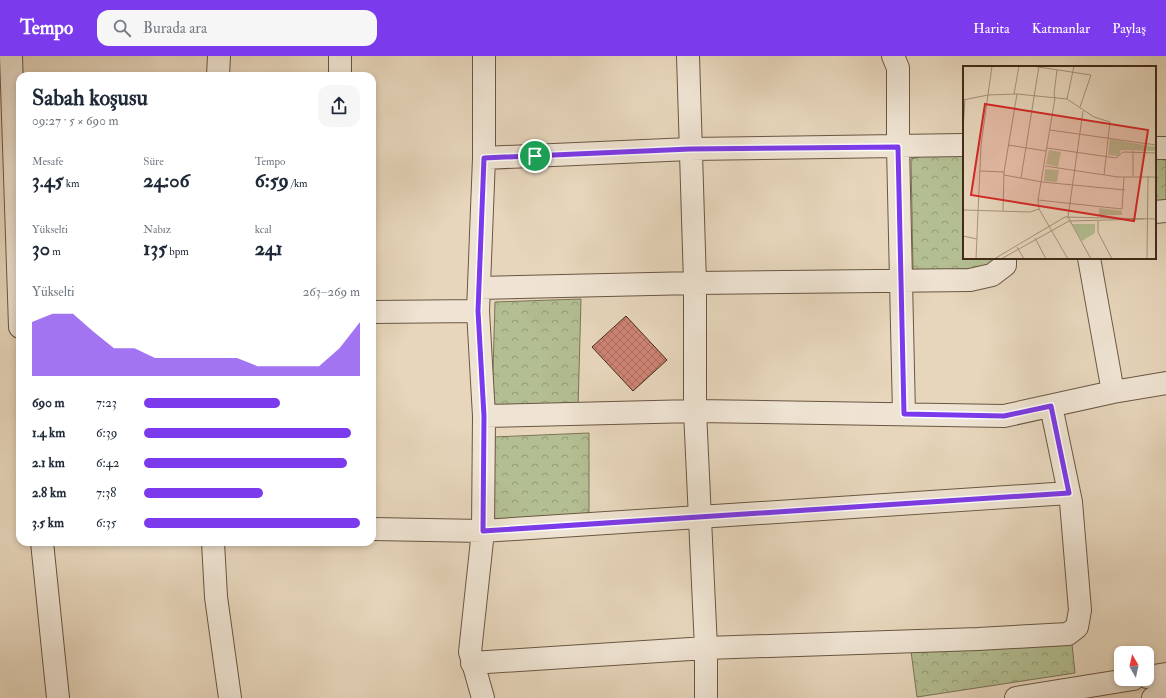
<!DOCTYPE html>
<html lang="tr">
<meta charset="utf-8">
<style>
body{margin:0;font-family:"IM FELL Double Pica",serif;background:#f6f6f7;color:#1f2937;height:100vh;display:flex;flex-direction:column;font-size:15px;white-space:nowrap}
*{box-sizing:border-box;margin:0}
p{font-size:13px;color:#747a83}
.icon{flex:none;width:22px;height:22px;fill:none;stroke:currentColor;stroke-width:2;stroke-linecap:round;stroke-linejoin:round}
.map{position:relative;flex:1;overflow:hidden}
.sheet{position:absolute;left:16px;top:16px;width:360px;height:474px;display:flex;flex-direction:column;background:#fff;border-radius:12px;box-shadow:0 2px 6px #0003}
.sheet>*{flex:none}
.needle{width:26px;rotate:351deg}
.tools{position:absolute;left:1114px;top:590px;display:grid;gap:8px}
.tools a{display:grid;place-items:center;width:40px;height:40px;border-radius:8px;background:#fff;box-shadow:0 2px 6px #0003;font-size:20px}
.pin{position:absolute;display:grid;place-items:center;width:34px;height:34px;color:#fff;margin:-17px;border:2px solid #fff;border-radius:50%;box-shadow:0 1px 4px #0007}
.round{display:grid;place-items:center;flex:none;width:42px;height:42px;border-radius:12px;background:#f6f6f7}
.overview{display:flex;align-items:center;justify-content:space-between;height:68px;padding:0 16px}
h1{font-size:22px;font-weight:700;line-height:30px}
.figures{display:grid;grid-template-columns:repeat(3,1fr);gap:6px;height:68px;padding:4px 16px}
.figures div{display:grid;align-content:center}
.figures b{font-size:20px;font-weight:700}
.figures small{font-size:11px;font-weight:400}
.figures p{font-size:11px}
.chart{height:112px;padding:8px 16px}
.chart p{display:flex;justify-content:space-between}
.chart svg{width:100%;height:72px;margin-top:4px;fill:#7c3aed;opacity:.7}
ul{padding:0 16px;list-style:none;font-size:13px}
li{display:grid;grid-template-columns:64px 48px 1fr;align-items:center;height:30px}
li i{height:10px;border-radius:5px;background:#7c3aed}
header{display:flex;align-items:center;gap:24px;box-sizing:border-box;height:56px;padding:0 20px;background:#7c3aed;color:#fff}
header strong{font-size:19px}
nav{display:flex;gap:22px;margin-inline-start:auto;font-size:14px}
.search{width:280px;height:36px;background:#f6f6f7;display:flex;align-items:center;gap:10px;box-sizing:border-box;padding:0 14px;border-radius:12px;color:#747a83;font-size:15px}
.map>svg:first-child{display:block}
.park{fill:url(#park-crowns);stroke:#7a7456}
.building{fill:url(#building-cross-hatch);stroke:#402b19}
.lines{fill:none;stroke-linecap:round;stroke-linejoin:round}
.minor-casing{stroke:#6a5642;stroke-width:24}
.minor{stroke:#efe4d3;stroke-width:22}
.route-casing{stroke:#fff;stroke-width:8}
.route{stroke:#7c3aed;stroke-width:5}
.inset-road{fill:none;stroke:#a4927b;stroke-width:1}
.view{fill:#d62828;fill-opacity:0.15;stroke:#d62828;stroke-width:2}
.inset-edge{fill:none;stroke:#402b19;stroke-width:2}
</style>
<header>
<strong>Tempo</strong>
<div class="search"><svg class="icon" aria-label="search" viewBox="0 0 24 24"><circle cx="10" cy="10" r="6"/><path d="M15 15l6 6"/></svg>Burada ara</div>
<nav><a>Harita</a><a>Katmanlar</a><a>Paylaş</a></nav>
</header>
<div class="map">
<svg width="1166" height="642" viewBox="0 0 1166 642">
<defs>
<pattern id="park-crowns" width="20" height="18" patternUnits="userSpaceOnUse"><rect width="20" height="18" fill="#b3be92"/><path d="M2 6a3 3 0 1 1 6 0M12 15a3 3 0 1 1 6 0" fill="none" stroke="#939b76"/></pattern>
<pattern id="building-cross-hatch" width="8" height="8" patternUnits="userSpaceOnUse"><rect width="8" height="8" fill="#cf8475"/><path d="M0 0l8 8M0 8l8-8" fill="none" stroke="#a96c5f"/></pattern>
</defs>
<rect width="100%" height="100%" fill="#e7d6bc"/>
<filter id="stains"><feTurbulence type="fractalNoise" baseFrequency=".005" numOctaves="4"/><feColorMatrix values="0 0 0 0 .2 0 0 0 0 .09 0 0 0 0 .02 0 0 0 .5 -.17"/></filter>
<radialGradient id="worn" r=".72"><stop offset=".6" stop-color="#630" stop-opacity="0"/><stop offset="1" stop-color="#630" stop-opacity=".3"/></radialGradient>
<!-- park -->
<path class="park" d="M924,99H964V202H995L989,212L913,215L911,103Z
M1155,103L1166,104V145L1155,146Z
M581,243L578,353L492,350L495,246Z
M589,377V462L494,464L493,381Z
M1072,588L1075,617L917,641L911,595Z"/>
<!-- building -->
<path class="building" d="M626,260L667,304L633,335L592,291Z"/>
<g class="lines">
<defs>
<path id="minor" d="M11,0L20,271
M688,0L695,227V355L706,592V642
M893,0L898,12V91L904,358
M218,20L219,0
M340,20V0
M1155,92H1166
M484,102L690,93L964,89
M1155,156L1166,155
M1089,202L1113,336
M479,232L695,227L970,224L992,219L1005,209V202
M372,256L478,255
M484,360L695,355L1004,360L1113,336L1166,327
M372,473L483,475L1069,437
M42,486L58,642
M213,486L216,541L230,642
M472,607L706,592L978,583L1068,578L1077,571L1080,554L1071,446L1051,350
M1147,621L1166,618
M483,642L470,596L483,475L484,360L478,255L484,102V0
M1016,642L1133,623
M1153,642L1166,640"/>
</defs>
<!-- minor casing -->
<use href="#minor" class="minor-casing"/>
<!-- minor -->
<use href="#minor" class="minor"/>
</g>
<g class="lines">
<defs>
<path id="route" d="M898,91L904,358L1004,360L1051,350L1069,437L483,475L484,360L478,255L484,102L690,93Z"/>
</defs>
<!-- route casing -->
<use href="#route" class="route-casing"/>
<!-- route -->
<use href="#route" class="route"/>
</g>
<!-- overview -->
<g transform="translate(963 10)">
<rect width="193" height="193" fill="#e7d6bc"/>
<path d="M147,73L193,81V85L158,84L156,90L145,89ZM86,84L98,86L95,101L83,98ZM82,103L96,104L94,116L81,115ZM136,142L159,145V149H136ZM109,158H132V167L119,175Z" fill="#b3be92"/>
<path class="inset-road" d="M69,0L128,9L117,41M94,4L91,28L92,32L75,134L76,143L105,193M51,28L56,0M104,33L111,0M0,34L25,29L54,28L104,33L131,51L147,56L141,109M120,45L105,151L128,193M0,64L2,33M87,64L193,79M45,79L83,85M84,82L153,92L160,86L193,87M170,85V110M82,100L155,111H193M17,105L41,106M41,109L79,116L162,124M58,112L76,0M75,134L159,143L161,111M0,144L67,146L76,143M40,145L41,106L54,28M135,155V166L149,193M0,170L14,173M72,172L83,193M54,181L61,193M13,193L18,79L29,0M31,193L102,151L193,153M38,193L106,155L181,153M184,193L185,110"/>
<path class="view" d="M22,38L185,64L171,155L8,129Z"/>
<rect width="193" height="193" class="inset-edge"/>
</g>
<rect width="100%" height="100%" filter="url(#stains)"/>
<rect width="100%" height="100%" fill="url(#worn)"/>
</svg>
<div class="tools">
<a><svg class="needle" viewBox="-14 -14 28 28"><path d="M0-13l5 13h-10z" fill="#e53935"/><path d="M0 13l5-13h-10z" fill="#747a83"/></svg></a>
</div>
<div class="pin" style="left:535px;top:100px;background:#1e9e55"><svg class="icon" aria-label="arrive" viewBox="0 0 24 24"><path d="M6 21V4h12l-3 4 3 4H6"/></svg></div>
<section class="sheet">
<div class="overview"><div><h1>Sabah koşusu</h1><p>09:27 · 5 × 690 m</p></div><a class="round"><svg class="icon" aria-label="share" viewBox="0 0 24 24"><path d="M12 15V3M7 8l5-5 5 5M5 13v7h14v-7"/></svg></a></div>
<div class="figures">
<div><p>Mesafe</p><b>3.45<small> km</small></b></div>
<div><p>Süre</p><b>24:06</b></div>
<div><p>Tempo</p><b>6:59<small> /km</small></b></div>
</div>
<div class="figures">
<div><p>Yükselti</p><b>30<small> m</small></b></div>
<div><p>Nabız</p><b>135<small> bpm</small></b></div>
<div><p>kcal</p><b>241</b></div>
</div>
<div class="chart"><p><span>Yükselti</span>263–269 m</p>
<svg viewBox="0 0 160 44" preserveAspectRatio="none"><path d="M0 44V11L10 6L20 6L30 17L40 27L50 27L60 33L70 33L80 33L90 33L100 33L110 38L120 38L130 38L140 38L150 27L160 11V44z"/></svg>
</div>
<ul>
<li><b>690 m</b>7:23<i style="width:63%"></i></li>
<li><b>1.4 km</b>6:39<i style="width:96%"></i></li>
<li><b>2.1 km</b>6:42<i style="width:94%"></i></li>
<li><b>2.8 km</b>7:38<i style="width:55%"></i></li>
<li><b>3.5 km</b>6:35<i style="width:100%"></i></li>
</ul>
</section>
</div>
